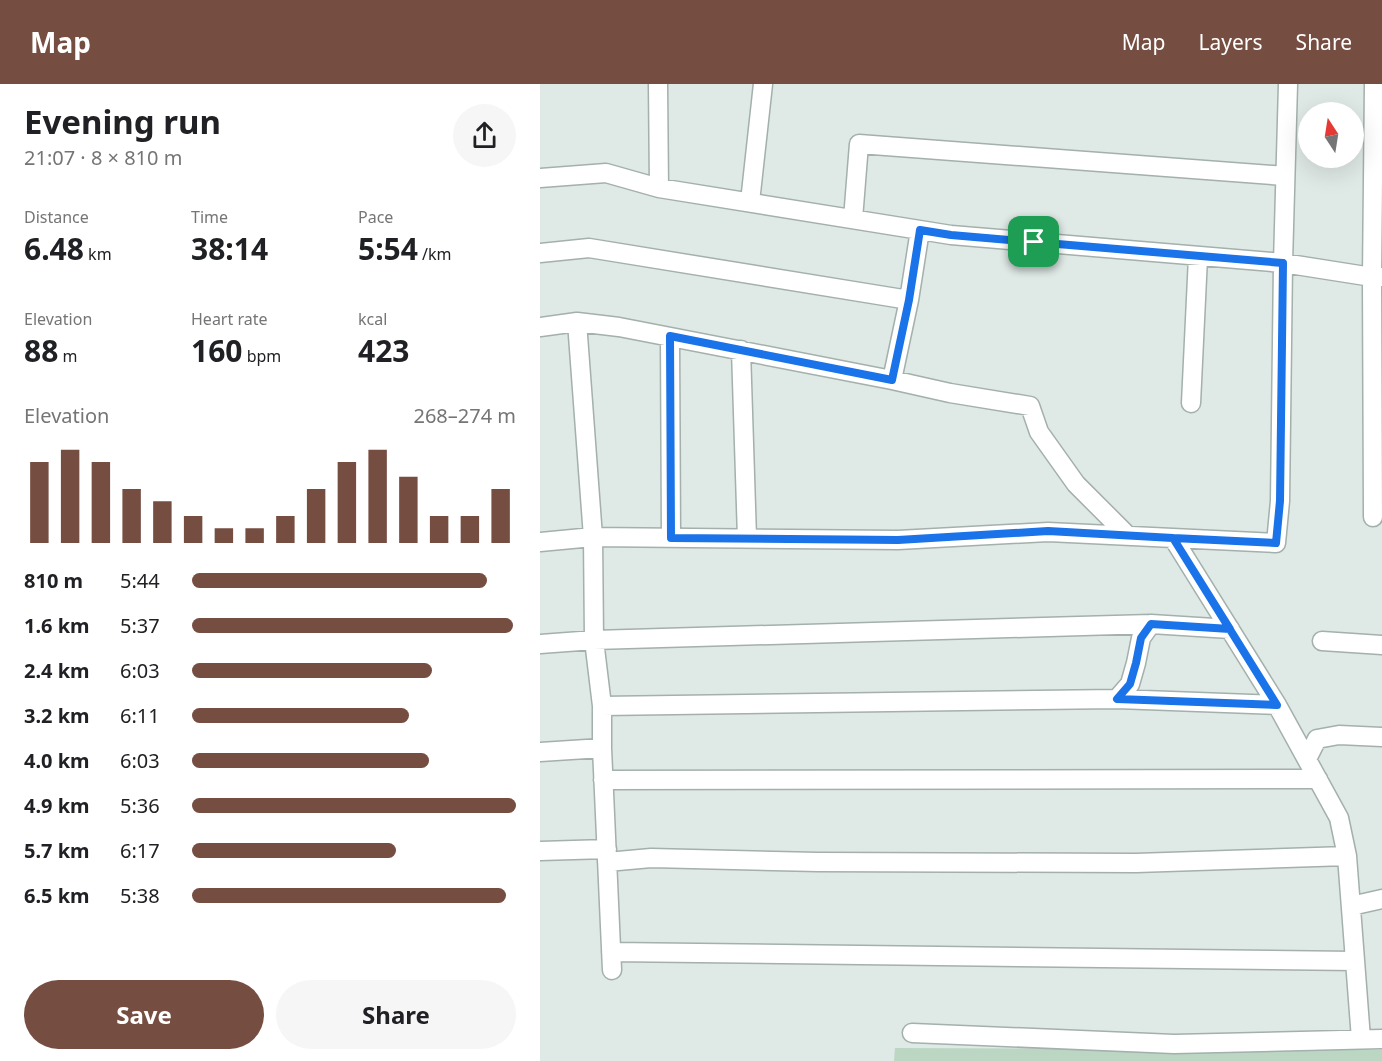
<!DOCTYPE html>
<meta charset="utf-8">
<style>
body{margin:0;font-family:"Noto Sans",sans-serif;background:#f6f6f6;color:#202124;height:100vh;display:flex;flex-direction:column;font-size:22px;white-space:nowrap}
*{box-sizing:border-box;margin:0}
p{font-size:20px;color:#757577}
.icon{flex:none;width:33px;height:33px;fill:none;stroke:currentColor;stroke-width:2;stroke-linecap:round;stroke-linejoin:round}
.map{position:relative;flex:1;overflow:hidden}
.sheet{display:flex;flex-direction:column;background:#fff;width:540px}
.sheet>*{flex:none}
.needle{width:39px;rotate:348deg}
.fabs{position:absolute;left:758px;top:18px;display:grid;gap:12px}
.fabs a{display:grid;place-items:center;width:66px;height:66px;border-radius:50%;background:#fff;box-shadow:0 6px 24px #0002;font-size:30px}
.pin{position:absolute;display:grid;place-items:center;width:51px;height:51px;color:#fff;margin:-26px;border-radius:12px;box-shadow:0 3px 9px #0006}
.round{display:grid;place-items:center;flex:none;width:63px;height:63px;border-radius:32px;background:#f6f6f6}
.summary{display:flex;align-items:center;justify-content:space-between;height:102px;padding:0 24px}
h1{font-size:33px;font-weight:700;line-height:45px}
.metrics{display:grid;grid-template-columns:repeat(3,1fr);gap:9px;height:102px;padding:6px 24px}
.metrics div{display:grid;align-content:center}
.metrics b{font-size:30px;font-weight:700}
.metrics small{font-size:16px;font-weight:400}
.metrics p{font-size:16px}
.chart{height:168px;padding:12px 24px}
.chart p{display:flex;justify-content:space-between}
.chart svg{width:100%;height:108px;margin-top:6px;stroke:#764e41;stroke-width:6}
.primary-button{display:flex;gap:12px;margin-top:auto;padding:12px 24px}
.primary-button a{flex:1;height:69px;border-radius:36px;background:#764e41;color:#fff;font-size:24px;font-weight:700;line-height:69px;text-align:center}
.primary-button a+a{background:#f6f6f6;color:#202124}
ul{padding:0 24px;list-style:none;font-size:20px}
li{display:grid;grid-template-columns:96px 72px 1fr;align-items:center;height:45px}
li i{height:15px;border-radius:8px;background:#764e41}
header{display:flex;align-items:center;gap:36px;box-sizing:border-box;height:84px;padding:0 30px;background:#764e41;color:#fff}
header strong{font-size:28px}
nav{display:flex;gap:33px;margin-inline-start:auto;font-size:21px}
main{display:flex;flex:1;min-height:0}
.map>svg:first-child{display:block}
.green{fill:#bbd7c3}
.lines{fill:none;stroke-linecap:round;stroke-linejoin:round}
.minor-casing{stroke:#a3b0ab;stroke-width:21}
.minor{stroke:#fff;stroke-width:18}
.route-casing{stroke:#fff;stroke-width:12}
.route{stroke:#1a73e8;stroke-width:8}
</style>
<header>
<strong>Map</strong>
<nav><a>Map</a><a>Layers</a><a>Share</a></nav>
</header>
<main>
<section class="sheet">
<div class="summary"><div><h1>Evening run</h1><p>21:07 · 8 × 810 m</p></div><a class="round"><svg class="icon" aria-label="share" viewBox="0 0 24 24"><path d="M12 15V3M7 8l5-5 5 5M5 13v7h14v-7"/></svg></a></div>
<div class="metrics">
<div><p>Distance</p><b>6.48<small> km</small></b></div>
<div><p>Time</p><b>38:14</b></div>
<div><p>Pace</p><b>5:54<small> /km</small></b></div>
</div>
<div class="metrics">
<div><p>Elevation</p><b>88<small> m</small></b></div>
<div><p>Heart rate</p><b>160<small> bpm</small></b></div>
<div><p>kcal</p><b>423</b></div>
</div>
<div class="chart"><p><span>Elevation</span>268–274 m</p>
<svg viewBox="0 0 160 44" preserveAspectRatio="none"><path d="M5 44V11M15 44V6M25 44V11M35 44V22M45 44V27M55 44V33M65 44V38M75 44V38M85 44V33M95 44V22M105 44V11M115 44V6M125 44V17M135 44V33M145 44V33M155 44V22"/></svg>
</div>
<ul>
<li><b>810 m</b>5:44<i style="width:91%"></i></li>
<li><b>1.6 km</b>5:37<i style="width:99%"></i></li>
<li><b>2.4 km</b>6:03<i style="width:74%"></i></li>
<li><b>3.2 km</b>6:11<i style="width:67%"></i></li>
<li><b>4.0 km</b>6:03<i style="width:73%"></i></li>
<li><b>4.9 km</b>5:36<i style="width:100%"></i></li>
<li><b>5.7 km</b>6:17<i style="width:63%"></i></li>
<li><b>6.5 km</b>5:38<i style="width:97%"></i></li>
</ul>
<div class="primary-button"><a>Save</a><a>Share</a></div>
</section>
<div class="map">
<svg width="842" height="977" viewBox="0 0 842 977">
<rect width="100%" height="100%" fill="#dfe9e5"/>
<!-- green -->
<path class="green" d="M355,964L842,966V977H354Z"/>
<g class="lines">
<defs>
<path id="minor" d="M118,0L119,104
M0,94L66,89L119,104L411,151L743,179L832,193H842
M210,118L223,0
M313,135L319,60L745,92
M0,169L49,164L369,216
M37,238L53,453L54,556L62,622V664L72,886
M0,243L37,238L79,243L352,296L410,309L490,322L499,348L536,400L588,452
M130,253L131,454
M201,266L207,454
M352,296L369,216L380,146
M651,319L658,173
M833,433L832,193L834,0
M633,454L737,621L799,734L807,772L821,955
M0,458L53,453L358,456L508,448L736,459L740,417L743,179L748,0
M782,557L842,561
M0,560L54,556L611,540L690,545
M577,615L737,621
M62,622L577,615L590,600L596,579L601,554L611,540
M0,668L62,664
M767,675L777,655L799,651L842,653
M63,696L778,695
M0,767L67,765
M67,778L111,774L278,778L596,779L807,772
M811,822L842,815
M71,868L815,877
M372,949L634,960L842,955"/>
</defs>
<!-- minor casing -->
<use href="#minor" class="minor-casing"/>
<!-- minor -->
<use href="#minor" class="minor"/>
</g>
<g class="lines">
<defs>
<path id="route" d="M494,158L411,151L380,146L369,216L352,296L130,252L131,454L358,456L508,447L633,454L690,545L611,540L601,554L596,579L590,600L577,615L737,621L633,454L736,459L740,417L743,179L494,158"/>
</defs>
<!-- route casing -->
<use href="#route" class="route-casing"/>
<!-- route -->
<use href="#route" class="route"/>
</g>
</svg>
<div class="fabs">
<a><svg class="needle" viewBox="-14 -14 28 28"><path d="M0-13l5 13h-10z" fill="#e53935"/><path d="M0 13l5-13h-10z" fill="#757577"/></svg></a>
</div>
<div class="pin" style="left:494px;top:158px;background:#1e9e55"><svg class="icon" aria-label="arrive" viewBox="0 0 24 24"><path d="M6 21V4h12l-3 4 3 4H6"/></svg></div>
</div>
</main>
